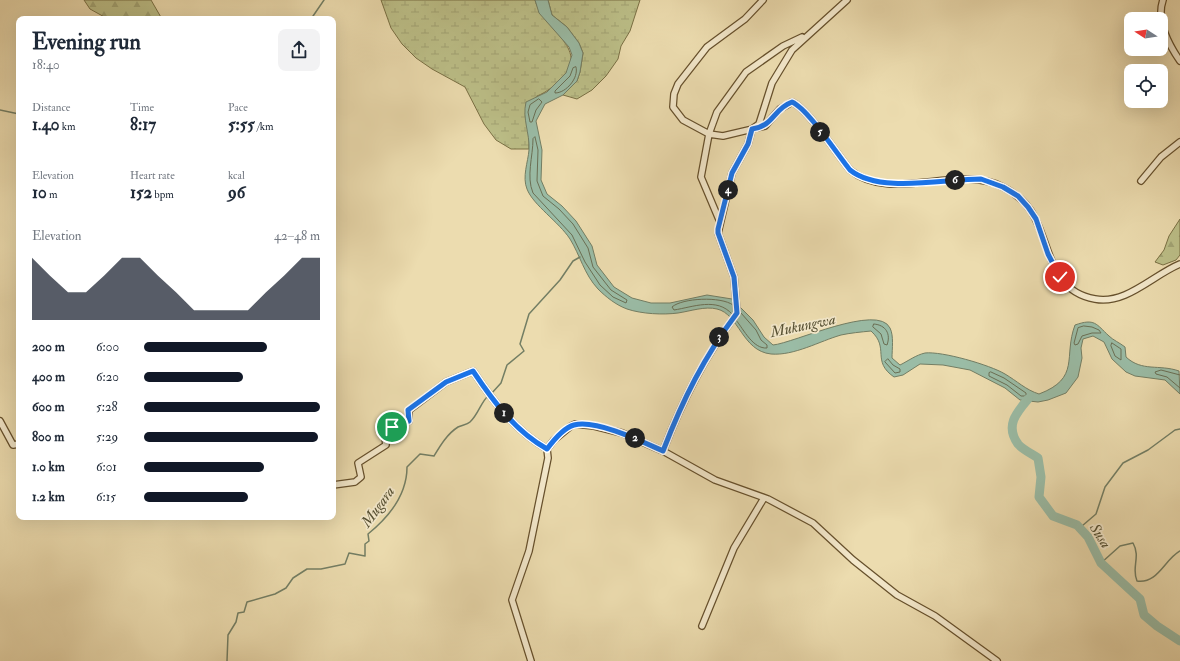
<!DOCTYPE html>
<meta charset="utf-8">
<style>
body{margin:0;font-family:"IM FELL Double Pica",serif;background:#f2f2f3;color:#1f2937;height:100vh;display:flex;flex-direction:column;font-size:15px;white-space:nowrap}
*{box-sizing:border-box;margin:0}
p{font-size:13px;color:#747a83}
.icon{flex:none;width:22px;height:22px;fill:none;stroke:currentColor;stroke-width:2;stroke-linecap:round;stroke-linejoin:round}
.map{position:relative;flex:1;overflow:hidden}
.drawer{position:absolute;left:16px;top:16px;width:320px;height:504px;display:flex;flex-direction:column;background:#fff;border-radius:8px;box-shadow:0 4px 16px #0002}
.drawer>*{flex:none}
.needle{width:26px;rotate:282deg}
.buttons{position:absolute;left:1124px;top:12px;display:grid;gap:8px}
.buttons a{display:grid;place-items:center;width:44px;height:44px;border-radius:8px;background:#fff;box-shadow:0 4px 16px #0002;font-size:20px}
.pin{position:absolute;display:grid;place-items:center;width:34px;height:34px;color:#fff;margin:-17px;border:2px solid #fff;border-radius:50%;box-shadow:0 1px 4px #0007}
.km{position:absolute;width:20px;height:20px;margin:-10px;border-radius:50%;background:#222;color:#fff;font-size:11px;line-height:20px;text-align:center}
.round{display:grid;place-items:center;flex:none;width:42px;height:42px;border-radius:8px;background:#f2f2f3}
.summary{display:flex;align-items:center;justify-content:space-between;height:68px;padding:0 16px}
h1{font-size:22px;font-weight:700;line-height:30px}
.figures{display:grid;grid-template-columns:repeat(3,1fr);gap:6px;height:68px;padding:4px 16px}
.figures div{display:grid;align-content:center}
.figures b{font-size:17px;font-weight:700}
.figures small{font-size:11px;font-weight:400}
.figures p{font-size:11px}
.chart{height:112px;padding:8px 16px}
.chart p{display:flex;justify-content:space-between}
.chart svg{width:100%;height:72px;margin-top:4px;fill:#111827;opacity:.7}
ul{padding:0 16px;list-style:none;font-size:13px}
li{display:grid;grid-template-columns:64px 48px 1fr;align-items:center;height:30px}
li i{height:10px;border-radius:5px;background:#111827}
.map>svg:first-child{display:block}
.forest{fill:url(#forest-firs);stroke:#7a7044}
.wetland{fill:url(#wetland-marsh);stroke:#7a7044}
.water{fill:#9abca6;stroke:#737e64}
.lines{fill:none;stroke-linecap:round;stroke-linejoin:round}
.shore{stroke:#6a6f54;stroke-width:1}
.stream{stroke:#737e64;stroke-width:1.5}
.river{stroke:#9abca6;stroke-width:9}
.street-casing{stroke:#66502c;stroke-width:8}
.street{stroke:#f3e8cb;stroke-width:5.5}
.route-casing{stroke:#fff;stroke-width:8}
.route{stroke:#1a73e8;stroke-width:5}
.labels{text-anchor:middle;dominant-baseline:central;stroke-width:3.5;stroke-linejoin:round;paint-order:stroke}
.water-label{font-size:15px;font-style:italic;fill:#565033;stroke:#f3e8cb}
</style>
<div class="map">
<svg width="1180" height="661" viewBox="0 0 1180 661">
<defs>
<pattern id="forest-firs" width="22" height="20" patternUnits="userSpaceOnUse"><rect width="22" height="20" fill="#bcbf88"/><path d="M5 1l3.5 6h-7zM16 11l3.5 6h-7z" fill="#a2a474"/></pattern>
<pattern id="wetland-marsh" width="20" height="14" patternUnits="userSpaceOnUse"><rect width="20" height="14" fill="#bcbf88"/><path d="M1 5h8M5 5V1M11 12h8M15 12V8" fill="none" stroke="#a2a474"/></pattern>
</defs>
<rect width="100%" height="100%" fill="#ecdcaf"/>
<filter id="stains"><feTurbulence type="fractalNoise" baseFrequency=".005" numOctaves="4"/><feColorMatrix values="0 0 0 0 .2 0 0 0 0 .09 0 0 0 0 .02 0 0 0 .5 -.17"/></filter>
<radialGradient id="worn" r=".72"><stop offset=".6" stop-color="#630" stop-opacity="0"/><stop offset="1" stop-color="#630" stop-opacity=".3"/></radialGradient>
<!-- forest -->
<path class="forest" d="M84,0H151L162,19H108L90,9Z
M1180,219V255L1176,260L1163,265L1155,262L1164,250L1169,236Z"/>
<!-- wetland -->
<path class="wetland" d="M381,0H535C542,28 591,49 562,78C554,86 547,92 537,96L529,139V149H511L496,140L484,124L465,87L432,69L416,58L402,44L391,28Z
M548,0H640L630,31L621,46L618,59L606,76L592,90L577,99L563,95L577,81L580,72L583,53L579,43L567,27L552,15Z"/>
<!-- water -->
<path class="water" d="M535,0H548L552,15L567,27L579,43L583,53L580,72L577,81L563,95L545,104L536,121L542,150L541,180L547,194L562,206L576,221L592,246L597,265L614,287L632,298L651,303H670L707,295L732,299L753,320L764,337L773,345C794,343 878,303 890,328C894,336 892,349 892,358L900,365C908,361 916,355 925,353C942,351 990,365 1005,374C1017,381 1026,390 1039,394C1081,378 1063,357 1075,325C1095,318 1096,324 1109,336C1113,340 1120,343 1125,347L1126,357C1142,372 1159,364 1179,371L1180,394L1165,380L1135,376L1126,372L1112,359L1104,342L1093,336L1083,339L1081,348L1082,358L1078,377L1066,393L1048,400L1038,402L1020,400L1005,388L970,370L943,365L920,364L903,375L894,377C871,361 890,348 871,331C861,332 850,333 841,335C820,341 794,356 771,354C742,351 739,314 717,309C705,306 691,311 678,313C663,315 642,314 627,309C616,305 606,297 598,289C584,274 580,255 570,239C559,222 533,205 527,189C522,177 528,162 529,150C530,133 522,119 526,102L547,92L566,73L572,55L569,47L539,13Z"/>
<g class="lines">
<!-- shore -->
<path class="shore" d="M576,67C579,78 566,93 555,93V91L570,76L573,68Z
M539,99L542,102L536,110L532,122H530L528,112L530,105Z
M535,137L538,150L537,181L543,196L559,209L573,224L588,248L593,267L611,290L627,300L626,303L613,297L600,285L585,262L572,235L533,193C526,176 533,157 533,139Z
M732,314C717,297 693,307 674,310L672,307C682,298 721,296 733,305
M736,320C744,330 753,349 767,348V345L761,340L756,330L741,313
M874,324C886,325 891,334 887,345L884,344L881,334L873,327Z
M1084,326L1092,327L1099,330L1101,333H1092L1082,336L1078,344L1075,345L1074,343L1078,328Z
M1112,343L1121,349V360L1115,356L1111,346Z
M888,359L893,365L900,369V372L895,373L885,362Z
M991,372L1004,378L1026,393V396H1021L1007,385L989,376V373Z
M1180,375L1161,370L1155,372L1156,374L1167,377L1180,388"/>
<!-- stream -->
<path class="stream" d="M311,19L324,0
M0,110L19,114
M491,394L501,383L507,365L524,351L520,344L529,314L560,280L573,261L580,257
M1077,525L1082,526L1096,514L1105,487L1123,463L1148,450L1175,430L1180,429
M1101,563L1120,546L1133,543C1141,557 1131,568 1137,581C1158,584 1164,560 1180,551
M227,661L228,635L236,622L238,613L244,612L247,602L275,594L286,588L293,578L307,569H321L345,564L349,553L365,556V544L369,541L368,534C389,517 407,495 407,467L420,454L434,456C440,446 447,434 458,427C462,425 467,425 470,422C478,415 481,402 488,396"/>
<!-- river -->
<path class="river" d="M1028,399C1016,413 1005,426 1018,444C1022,449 1032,454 1038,458L1041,477L1039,497L1053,516L1077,525L1088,537L1101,563L1140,599L1144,615L1157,626L1180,641"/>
<defs>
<path id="street" d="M763,0L745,19L707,47L678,84L674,94L673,107L683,120L709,134L723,136L765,126L780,109L792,102C808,109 837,154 850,170C892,204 957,163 1003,187C1017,194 1028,204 1035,218C1051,250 1051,291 1095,299C1126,305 1153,275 1180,264
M1163,0C1156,20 1169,45 1180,61
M1141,181L1161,157L1180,142
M720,222L701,177L709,134L717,112L746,72L783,46L802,37
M0,421L13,445L19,444
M663,451C683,399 704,358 737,313L734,277L718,233L719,229L732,173L748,144L752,129L759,124L772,83L792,50L847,0
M333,485L355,482L361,477L358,463L386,445L384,431C392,427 401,426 409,421V410L446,382L473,371C493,401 515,431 547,449L554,440L571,426L575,424L594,426L622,433L663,451L715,480L768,499L813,523L853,560L897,595L935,616L997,661
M702,626L734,548L764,498
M531,661L512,600L529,551L548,458L547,449"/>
</defs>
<!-- street casing -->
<use href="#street" class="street-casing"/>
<!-- street -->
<use href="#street" class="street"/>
</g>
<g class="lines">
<defs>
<path id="route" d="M392,427L401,426L409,421L408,410L446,382L473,371C493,401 515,431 547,449C553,441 563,428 574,425C596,419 643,442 663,451C683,399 704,357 737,313L734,277L718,233V229L732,173L748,144L752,129C774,126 773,109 792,102C808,109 837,154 850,170C880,194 943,179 981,179L1003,187L1018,196L1028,207L1036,219L1048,254L1060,277"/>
</defs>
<!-- route casing -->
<use href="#route" class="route-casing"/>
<!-- route -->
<use href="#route" class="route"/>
</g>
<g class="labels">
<!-- water labels -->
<g class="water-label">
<text transform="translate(803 326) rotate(-12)">Mukungwa</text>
<text transform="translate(378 507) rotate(-54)">Mugara</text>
<text transform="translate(1100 536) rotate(57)">Susa</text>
</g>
</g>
<rect width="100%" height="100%" filter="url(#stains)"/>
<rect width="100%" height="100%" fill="url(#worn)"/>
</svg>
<div class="buttons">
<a><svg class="needle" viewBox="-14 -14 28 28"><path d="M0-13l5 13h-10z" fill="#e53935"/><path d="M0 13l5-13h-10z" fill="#747a83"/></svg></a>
<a><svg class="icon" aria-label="locate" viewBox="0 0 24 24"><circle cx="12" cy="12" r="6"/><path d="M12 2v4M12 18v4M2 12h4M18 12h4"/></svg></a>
</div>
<div class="pin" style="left:392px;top:427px;background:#1e9e55"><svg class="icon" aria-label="arrive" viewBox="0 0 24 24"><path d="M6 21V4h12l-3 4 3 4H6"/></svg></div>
<div class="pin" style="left:1060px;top:277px;background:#d93025"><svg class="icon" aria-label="check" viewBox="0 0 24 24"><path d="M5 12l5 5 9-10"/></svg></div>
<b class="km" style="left:504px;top:413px">1</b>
<b class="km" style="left:635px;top:438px">2</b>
<b class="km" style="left:719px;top:337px">3</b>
<b class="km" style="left:728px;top:190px">4</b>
<b class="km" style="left:820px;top:132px">5</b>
<b class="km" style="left:955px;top:180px">6</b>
<section class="drawer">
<div class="summary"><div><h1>Evening run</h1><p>18:40</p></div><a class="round"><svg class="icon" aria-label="share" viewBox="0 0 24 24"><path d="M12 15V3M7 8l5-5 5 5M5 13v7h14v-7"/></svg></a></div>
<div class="figures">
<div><p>Distance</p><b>1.40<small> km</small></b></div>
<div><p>Time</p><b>8:17</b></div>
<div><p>Pace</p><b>5:55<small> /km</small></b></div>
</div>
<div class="figures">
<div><p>Elevation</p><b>10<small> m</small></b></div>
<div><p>Heart rate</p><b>152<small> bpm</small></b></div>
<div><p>kcal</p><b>96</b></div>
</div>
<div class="chart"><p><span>Elevation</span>42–48 m</p>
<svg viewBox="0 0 160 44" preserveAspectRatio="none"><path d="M0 44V6L10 17L20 27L30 27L40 17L50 6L60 6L70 17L80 27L90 38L100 38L110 38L120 38L130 27L140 17L150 6L160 6V44z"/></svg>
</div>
<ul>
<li><b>200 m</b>6:00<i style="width:70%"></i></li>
<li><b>400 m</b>6:20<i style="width:56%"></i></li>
<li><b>600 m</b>5:28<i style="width:100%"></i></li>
<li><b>800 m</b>5:29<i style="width:99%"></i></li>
<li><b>1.0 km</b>6:01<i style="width:68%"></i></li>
<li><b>1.2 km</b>6:15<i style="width:59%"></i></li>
</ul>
</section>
</div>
